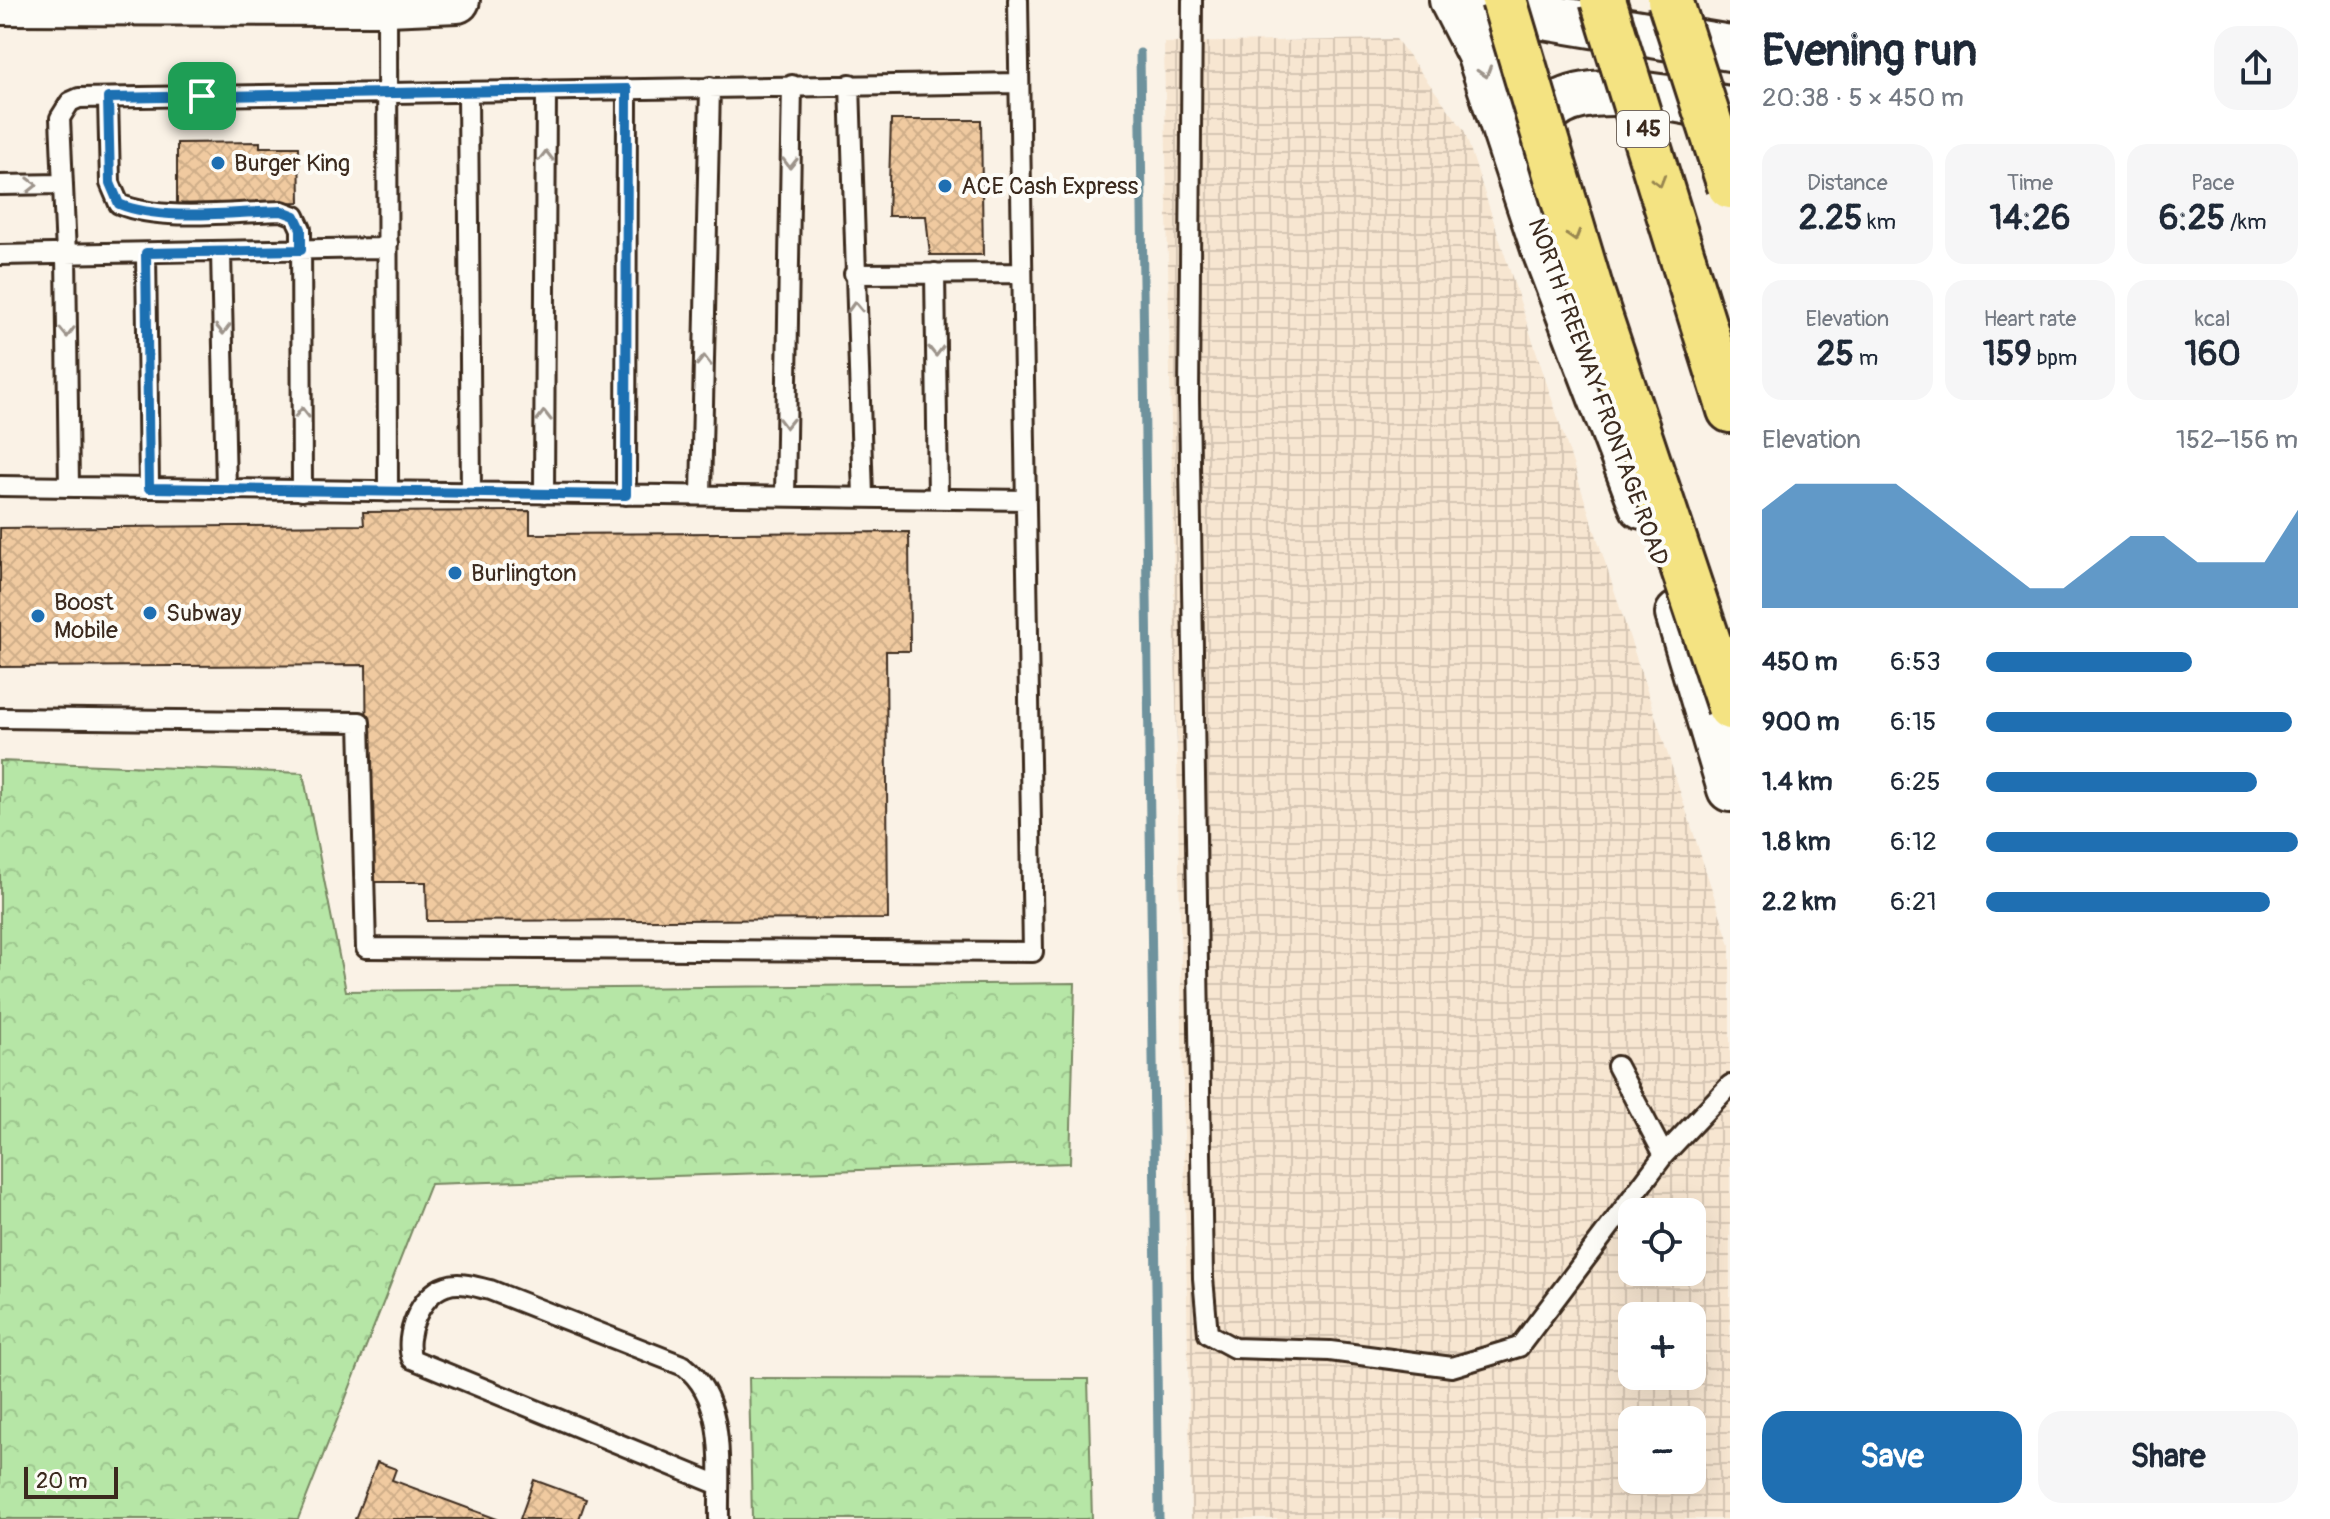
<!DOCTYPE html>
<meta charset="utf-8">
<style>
body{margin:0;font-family:Pangolin,sans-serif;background:#f6f6f7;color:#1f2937;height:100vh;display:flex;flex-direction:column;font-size:30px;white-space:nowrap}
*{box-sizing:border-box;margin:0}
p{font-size:26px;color:#747a83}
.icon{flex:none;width:44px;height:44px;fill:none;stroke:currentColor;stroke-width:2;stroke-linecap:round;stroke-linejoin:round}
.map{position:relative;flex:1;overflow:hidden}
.panel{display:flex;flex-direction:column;background:#fff;width:600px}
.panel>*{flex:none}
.tools{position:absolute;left:1618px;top:1198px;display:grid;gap:16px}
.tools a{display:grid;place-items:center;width:88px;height:88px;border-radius:16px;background:#fff;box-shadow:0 8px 32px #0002;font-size:40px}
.scale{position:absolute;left:24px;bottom:20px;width:94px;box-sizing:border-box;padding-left:8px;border:4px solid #3b2a1e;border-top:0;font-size:22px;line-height:28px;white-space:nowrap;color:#3b2a1e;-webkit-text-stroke:6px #fdfcf7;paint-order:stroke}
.pin{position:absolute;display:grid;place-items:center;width:68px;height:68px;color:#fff;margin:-34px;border-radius:16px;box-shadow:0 4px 12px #0006}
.round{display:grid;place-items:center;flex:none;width:84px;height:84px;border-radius:24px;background:#f6f6f7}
.summary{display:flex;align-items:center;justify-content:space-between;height:136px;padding:0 32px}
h1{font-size:44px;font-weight:700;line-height:60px}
.stats{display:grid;grid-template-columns:repeat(3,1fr);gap:12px;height:136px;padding:8px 32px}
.stats div{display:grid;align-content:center;border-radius:20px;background:#f6f6f7;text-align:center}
.stats b{font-size:34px;font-weight:700}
.stats small{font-size:22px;font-weight:400}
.stats p{font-size:22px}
.chart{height:224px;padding:16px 32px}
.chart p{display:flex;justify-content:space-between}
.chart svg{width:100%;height:144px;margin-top:8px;fill:#1f6fb2;opacity:.7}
.action{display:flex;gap:16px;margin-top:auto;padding:16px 32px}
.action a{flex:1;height:92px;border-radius:24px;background:#1f6fb2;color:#fff;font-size:32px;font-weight:700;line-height:92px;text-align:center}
.action a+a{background:#f6f6f7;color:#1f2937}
ul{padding:0 32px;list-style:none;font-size:26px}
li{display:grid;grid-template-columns:128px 96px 1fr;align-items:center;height:60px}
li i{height:20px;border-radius:10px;background:#1f6fb2}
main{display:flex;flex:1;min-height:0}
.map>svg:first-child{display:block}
.industrial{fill:url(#industrial-grid);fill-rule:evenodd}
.forest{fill:url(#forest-crowns);stroke:#788862;stroke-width:2}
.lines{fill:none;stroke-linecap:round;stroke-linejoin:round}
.stream{stroke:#6e929d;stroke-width:9}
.building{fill:url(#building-cross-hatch);stroke:#3b2a1e;stroke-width:2}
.lane-casing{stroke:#3b2a1e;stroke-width:24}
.secondary-casing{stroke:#3b2a1e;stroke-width:50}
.highway-casing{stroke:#3b2a1e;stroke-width:50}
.lane{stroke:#fdfcf7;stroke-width:18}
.secondary{stroke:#fdfcf7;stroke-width:44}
.highway{stroke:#f4e382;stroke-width:44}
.highway-bridge-casing{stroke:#3b2a1e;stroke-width:50;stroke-linecap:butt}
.highway-bridge{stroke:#f4e382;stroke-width:44}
.oneway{stroke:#9c938a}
.oneway2{stroke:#988650}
.route-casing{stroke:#fff;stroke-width:16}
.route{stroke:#1f6fb2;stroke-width:10}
.poi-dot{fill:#1f6fb2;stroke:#fdfcf7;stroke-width:3}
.labels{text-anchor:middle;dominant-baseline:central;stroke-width:8;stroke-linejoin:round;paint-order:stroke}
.shield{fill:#fdfcf7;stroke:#75695f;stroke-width:2}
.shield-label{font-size:22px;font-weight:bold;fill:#3b2a1e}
.poi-label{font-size:24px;fill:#3b2a1e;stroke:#fdfcf7;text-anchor:start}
.street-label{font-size:24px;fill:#3b2a1e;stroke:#fdfcf7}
</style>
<main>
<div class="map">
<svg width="1730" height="1519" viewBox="0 0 1730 1519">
<defs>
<pattern id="industrial-grid" width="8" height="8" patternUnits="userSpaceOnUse" patternTransform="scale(2)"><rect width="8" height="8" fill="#f7e6d1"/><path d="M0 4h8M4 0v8" fill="none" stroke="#d5c5b3"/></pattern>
<pattern id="forest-crowns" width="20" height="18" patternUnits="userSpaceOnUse" patternTransform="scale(2)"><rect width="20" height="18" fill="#b6e6a6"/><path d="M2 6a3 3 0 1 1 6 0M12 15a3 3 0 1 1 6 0" fill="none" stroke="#9dc58e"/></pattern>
<pattern id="building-cross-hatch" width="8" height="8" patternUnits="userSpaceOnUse" patternTransform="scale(2)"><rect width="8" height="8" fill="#f0caa0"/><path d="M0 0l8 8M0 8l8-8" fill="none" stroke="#cfae89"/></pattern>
</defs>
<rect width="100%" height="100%" fill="#faf2e6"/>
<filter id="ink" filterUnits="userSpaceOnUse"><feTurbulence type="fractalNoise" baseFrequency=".0125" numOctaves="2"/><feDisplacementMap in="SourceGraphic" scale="16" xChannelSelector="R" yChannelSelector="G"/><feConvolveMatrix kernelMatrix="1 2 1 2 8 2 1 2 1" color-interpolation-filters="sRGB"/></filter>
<g filter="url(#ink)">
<!-- industrial -->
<path class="industrial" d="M1396,39L1464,130L1730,945V1519H1191L1164,43ZM1632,1212H1692V1272H1632ZM1632,1316H1692V1376H1632ZM1632,1420H1692V1480H1632Z"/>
<!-- forest -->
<path class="forest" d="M0,761L303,773L346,991L1075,983L1070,1163L430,1184L298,1519H0Z
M749,1378L1088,1379L1092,1519H752Z"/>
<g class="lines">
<!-- stream -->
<path class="stream" d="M1140,53L1159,1519"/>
</g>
<!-- building -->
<path class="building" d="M891,120H981L983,255H930L926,216H888Z
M260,142V147H299L300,202L177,204V143Z
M530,511V534L909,532L910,651H886L888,919L427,921L426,882H368L366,665L0,667V528L364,525L363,512Z
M377,1462L396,1469L392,1480L497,1519H355Z
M534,1480L586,1499L579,1519H520Z"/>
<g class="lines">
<defs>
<path id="lane" d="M1192,0L1189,399L1203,1278L1208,1334L1234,1348L1330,1351L1452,1367L1519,1347L1664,1155L1730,1085
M387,3L388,492
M850,84L863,496
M468,92L471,493
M108,98L110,183L119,204C161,222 235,212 282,211L295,216L301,229L302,491
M0,185L63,184
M221,251L226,490
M146,253L149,488
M0,255L379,248L388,243
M935,273L938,497
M854,274L1022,273
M0,486L1026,500
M69,487L66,254L60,118L70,102L79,98L1019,83
M544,494L546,90
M626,495L627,89
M701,495L710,87
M785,496L792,85
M0,718L360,722L366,948L1033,952L1018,0
M1617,1066L1664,1155
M719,1485L412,1359C403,1337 420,1294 446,1286C460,1281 476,1287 490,1290L684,1366C728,1400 718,1469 719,1519"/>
<path id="secondary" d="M1452,0L1479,53L1543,246L1642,506
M0,2L387,3L457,0
M1472,5L1730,48
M1533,152C1536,60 1673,101 1730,109
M1678,614L1730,789"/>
<path id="highway" d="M1683,259L1730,410"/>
</defs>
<!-- lane casing -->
<use href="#lane" class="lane-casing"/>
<!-- secondary casing -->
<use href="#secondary" class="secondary-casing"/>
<!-- highway casing -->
<use href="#highway" class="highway-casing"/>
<!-- lane -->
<use href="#lane" class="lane"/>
<!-- secondary -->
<use href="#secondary" class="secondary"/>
<!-- highway -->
<use href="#highway" class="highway"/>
<defs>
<path id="highway-bridge" d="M1504,0L1591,291L1730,707
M1603,0L1683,259
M1670,0L1730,186"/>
</defs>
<!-- highway-bridge casing -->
<use href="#highway-bridge" class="highway-bridge-casing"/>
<!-- highway-bridge -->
<use href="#highway-bridge" class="highway-bridge"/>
</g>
<!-- one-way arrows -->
<defs><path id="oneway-chevron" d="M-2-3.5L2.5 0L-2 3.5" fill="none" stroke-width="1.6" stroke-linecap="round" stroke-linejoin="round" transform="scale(2)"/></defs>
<g class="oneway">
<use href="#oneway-chevron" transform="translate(1485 72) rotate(72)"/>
<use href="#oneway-chevron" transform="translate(546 156) rotate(-90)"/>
<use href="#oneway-chevron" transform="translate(790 163) rotate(91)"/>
<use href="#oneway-chevron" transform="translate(32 185) rotate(-1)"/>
<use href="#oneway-chevron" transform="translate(855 307) rotate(-92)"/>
<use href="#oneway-chevron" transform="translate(223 329) rotate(89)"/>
<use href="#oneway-chevron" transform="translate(67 332) rotate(89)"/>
<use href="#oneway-chevron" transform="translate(936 351) rotate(89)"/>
<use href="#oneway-chevron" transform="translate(704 361) rotate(-89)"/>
<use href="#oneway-chevron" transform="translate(302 413) rotate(-90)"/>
<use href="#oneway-chevron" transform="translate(544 416) rotate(-90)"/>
<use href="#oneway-chevron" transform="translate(786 423) rotate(91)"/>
</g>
<g class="oneway2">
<use href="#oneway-chevron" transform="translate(1659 181) rotate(73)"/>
<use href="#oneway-chevron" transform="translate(1574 236) rotate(73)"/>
</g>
</g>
<g class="lines" filter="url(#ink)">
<defs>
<path id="route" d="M627,89L626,495L149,488L146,253L301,250V229L295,216L282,211C235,212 162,222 119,204L110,183L108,98Z"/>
</defs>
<!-- route casing -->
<use href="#route" class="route-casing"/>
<!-- route -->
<use href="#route" class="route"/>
</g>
<!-- markers -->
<g class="poi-dot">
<circle cx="218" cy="163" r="8"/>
<circle cx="945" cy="186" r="8"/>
<circle cx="455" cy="573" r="8"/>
<circle cx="150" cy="613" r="8"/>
<circle cx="38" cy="616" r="8"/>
</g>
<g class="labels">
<!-- shield labels -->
<rect class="shield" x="1617" y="111" width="52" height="36" rx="6"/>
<g class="shield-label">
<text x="1643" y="129">I 45</text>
</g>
<!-- poi labels -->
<g class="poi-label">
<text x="234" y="163">Burger King</text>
<text x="961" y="186">ACE Cash Express</text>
<text x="471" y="573">Burlington</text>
<text x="54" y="602">Boost<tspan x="54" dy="28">Mobile</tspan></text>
<text x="166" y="613">Subway</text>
</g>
<!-- street labels -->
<g class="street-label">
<text transform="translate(1598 392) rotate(70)">NORTH FREEWAY FRONTAGE ROAD</text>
</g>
</g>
</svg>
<div class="tools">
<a><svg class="icon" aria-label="locate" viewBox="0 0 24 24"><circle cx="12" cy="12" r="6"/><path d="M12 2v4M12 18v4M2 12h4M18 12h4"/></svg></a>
<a>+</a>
<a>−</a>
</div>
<div class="scale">20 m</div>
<div class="pin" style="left:202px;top:96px;background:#1e9e55"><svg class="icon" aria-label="arrive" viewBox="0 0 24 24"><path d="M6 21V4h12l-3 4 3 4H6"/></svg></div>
</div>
<section class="panel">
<div class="summary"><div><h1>Evening run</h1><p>20:38 · 5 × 450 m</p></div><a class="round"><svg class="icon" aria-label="share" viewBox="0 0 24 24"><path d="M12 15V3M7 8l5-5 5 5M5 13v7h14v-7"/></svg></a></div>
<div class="stats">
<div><p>Distance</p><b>2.25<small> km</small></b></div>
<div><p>Time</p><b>14:26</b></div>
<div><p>Pace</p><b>6:25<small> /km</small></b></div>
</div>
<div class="stats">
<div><p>Elevation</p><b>25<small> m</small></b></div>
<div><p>Heart rate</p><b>159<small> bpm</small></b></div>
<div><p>kcal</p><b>160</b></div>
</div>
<div class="chart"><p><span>Elevation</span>152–156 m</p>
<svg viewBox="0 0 160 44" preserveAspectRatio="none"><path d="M0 44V14L10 6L20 6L30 6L40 6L50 14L60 22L70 30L80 38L90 38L100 30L110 22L120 22L130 30L140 30L150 30L160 14V44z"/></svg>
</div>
<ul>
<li><b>450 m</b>6:53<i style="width:66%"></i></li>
<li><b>900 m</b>6:15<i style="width:98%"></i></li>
<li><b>1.4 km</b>6:25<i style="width:87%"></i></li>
<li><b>1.8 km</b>6:12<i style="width:100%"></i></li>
<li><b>2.2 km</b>6:21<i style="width:91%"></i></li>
</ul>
<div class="action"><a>Save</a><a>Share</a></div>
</section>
</main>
